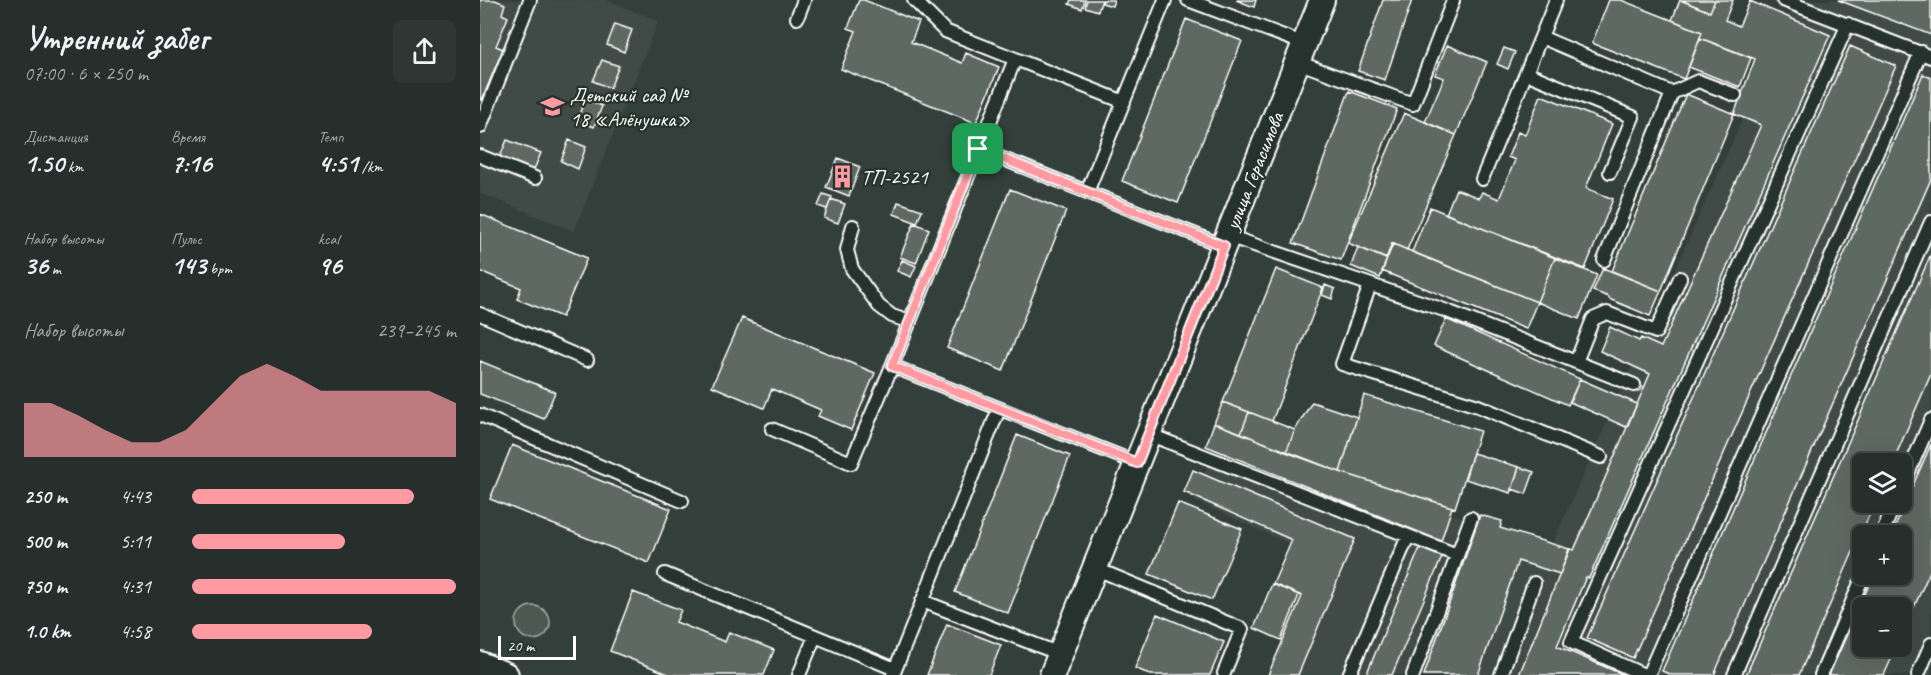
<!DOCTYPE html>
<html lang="ru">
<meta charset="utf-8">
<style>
body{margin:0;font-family:Caveat,sans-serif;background:#2e3734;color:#f1f3f6;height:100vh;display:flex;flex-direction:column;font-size:22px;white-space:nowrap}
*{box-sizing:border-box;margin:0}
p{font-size:20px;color:#a4a9a9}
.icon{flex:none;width:33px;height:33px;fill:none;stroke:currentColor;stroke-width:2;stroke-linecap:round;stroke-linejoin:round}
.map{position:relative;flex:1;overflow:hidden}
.side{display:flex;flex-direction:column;background:#262f2c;width:480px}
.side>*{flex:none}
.fabs{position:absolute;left:1372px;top:453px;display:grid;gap:12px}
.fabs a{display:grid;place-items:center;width:60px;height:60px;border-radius:9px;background:#262f2c;box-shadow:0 6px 24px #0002,0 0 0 2px #424a48;font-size:30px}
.scale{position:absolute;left:18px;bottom:15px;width:78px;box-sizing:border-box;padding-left:6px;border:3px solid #fff;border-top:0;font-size:16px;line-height:21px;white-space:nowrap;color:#fff;-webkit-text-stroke:4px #26332d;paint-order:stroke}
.pin{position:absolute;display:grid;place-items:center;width:51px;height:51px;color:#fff;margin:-26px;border-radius:12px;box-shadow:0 3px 9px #0006}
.round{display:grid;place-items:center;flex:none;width:63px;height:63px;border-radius:9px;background:#2e3734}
.headline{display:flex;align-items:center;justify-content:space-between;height:102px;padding:0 24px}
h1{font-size:33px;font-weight:800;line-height:45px}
.figures{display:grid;grid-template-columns:repeat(3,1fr);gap:9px;height:102px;padding:6px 24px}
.figures div{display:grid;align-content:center}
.figures b{font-size:26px;font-weight:800}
.figures small{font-size:16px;font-weight:400}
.figures p{font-size:16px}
.chart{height:168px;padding:12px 24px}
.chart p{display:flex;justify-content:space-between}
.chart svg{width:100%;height:108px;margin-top:6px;fill:#ff9aa2;opacity:.7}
ul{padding:0 24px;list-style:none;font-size:20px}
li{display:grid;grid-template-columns:96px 72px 1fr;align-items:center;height:45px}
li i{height:15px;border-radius:8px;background:#ff9aa2}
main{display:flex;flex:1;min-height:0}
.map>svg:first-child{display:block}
.built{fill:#404c47;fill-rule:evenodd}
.green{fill:#4d5853;stroke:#a6aca9;stroke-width:1.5}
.building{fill:#5f6964;stroke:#fff;stroke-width:1.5}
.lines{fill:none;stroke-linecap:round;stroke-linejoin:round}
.lane-casing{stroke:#fff;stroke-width:16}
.street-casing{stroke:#fff;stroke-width:28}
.lane{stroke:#26332d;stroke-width:12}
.street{stroke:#26332d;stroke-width:24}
.route-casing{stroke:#fff;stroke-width:12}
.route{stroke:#ff9aa2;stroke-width:8}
.labels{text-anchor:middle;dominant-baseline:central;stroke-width:4.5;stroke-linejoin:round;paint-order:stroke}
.poi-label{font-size:21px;fill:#fff;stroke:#26332d;text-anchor:start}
.street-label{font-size:21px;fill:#fff;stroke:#26332d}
</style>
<main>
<section class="side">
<div class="headline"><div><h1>Утренний забег</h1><p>07:00 · 6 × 250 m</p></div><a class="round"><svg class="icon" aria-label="share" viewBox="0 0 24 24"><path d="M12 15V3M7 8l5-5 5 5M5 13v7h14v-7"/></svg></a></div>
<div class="figures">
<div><p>Дистанция</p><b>1.50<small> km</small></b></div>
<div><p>Время</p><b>7:16</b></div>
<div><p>Темп</p><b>4:51<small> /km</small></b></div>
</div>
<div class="figures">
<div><p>Набор высоты</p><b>36<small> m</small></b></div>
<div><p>Пульс</p><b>143<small> bpm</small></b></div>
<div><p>kcal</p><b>96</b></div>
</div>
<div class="chart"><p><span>Набор высоты</span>239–245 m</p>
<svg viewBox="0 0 160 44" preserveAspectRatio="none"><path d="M0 44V22L10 22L20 27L30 33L40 38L50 38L60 33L70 22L80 11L90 6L100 11L110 17L120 17L130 17L140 17L150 17L160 22V44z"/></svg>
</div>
<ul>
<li><b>250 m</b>4:43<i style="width:84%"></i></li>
<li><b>500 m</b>5:11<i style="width:58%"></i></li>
<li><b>750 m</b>4:31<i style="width:100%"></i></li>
<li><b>1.0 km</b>4:58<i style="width:68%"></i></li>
</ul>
</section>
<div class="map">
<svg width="1451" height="675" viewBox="0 0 1451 675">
<rect width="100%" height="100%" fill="#333f3a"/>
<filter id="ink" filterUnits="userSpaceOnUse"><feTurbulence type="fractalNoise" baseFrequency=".0167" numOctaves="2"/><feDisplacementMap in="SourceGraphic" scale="12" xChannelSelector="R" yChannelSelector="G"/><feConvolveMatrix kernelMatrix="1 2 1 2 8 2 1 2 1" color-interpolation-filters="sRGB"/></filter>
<g filter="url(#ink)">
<!-- built -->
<path class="built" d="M0,0H126L178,21L94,231L0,193Z
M1316,0H1368L1451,32V675H799L847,561L714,500L741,432L1070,549ZM1383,464H1422V502H1383ZM1383,536H1422V574H1383ZM1383,608H1422V646H1383Z"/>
<!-- green -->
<path class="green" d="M36 623a17 17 0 1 1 34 0a17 17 0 1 1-34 0Z"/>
<!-- building -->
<path class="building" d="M0,0H15L25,4L22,14L28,17L16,46L23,49L2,100L0,99Z
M379,0H384L439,22L431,42L482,63L486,53L519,67L496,123L361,69L376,31L368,28Z
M591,0H605L602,9L589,4Z
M607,0H622L618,11L605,7Z
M623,0H634L632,6L622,3Z
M756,0H776L774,7Z
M903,0H932L905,80L878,71Z
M1129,0H1141L1222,32L1204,79L1112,43Z
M1200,0L1230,12L1235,0H1253L1245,20L1259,26L1270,1L1350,35L1109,578L1106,577L1077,646L1144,675H1039L1090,549L1094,550L1170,374L1120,351L1130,327L1159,341L1161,338L1181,347L1281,125L1254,114L1275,59L1220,38L1222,32L1192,20Z
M1201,0H1235L1230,12Z
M1358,0H1451V35Z
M706,19L762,41L698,203L642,181Z
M135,24L152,30L144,52L127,45Z
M1220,38L1271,58L1260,87L1209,67Z
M967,45L1007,62L976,135L945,122L964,78L955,75Z
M1370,46L1416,66L1153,658L1107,638Z
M1024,48L1035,52L1028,69L1017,64Z
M122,60L139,66L130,88L113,81Z
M1443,74L1451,78V179L1234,675H1192L1182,671Z
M869,91L917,109L861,260L813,243Z
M1206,94L1254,114L1181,291L1132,271Z
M1061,95L1132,124L1106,188L1133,199L1105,269L966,214L976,189L999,198L1002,192L1019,199L1035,160L1028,157L1038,132L1045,135Z
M105,99L122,106L114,127L97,120Z
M924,113L976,135L927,250L912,243L906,259L868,243Z
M27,140L61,153L52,174L18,161Z
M89,140L106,147L98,169L81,161Z
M358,158L380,167L369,196L346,187Z
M530,189L586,211L523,371L467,348Z
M343,194L352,197L347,209L338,206Z
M351,199L365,204L358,223L344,218Z
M418,202L442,210L437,223L414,214Z
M950,207L1075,258L1057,302L932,252Z
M0,214L107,258L82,317L37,299L41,288L0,271Z
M434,223L449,229L436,263L420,257Z
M913,244L1057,302L1046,329L902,271Z
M878,247L907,259L900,278L871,266Z
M1451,254V374L1412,464H1383V502H1395L1319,675H1266Z
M1075,258L1117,275L1099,319L1057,302Z
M422,260L436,266L431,277L417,271Z
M1123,268L1181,291L1170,316L1129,299V297L1113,291Z
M796,269L843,288L792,421L743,402Z
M845,285L855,289L852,299L842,295Z
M262,318L395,373L371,430L338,416L341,410L292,389L284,408L232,386Z
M966,319L1100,379L1088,405L954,346Z
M0,361L75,392L64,419L0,394Z
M1100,379L1157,404L1146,427L1090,402Z
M884,395L1000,431L975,508L860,472Z
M743,402L769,412L761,433L734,423Z
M832,402L877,417L860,472L806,452L815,430Z
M769,412L815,430L806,452L761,433Z
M734,423L860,472L972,507L961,541L726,446Z
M537,435L590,456L528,613L475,592Z
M1451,444V569L1422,634V608H1383V646H1417L1404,675H1349L1394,574H1422V536H1411Z
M32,445L191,509L169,563L10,499Z
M993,453L1039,467L1031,493L985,479Z
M1039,467L1054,472L1046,494L1032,489Z
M713,470L875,539L818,675H788L822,596L793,584L812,540L704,492Z
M698,503L762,529L732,600L669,574Z
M1000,515L1022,521L1020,528L1089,549L1080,574L1038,561L998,675H944Z
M940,548L962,557L912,675H886Z
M792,584L819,595L801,640L774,628Z
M153,592L201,610L196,622L245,642L249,632L294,650L284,675H191L130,651Z
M677,614L744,642L730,675H671L655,668Z
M467,624L521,645L509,675H447Z"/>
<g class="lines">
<defs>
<path id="lane" d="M434,0L465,31L644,102
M708,0L825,44
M1076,0L1061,37L1192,93L1124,260
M1303,0L1451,57
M317,18L324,0
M817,62L933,104L973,1
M1046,73L1153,117L1130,172
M1192,93L1218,81L1255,95
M0,127L50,0
M498,149L744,246
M0,156L55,178
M1002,179L1061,37
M607,192L685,0
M373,226L367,250L372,269L399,306L412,316L430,322
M748,236L967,311L1154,385
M890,285L862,364L998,406L1121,457
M0,314L107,360
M1096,362L1113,319L1127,313L1176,332L1200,278
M412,366L535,59
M0,415L202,501
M292,429L371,463L412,366L657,463
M668,434L977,555
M1422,487L1451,420
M1401,536L1415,502
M614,568L762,629L744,673
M185,574L415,669
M442,601L580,654
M319,675L335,636
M413,675L519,409
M869,675L928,536
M933,675L991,518
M1021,675L1054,583
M1164,675L1091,642L1368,24
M1168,675L1441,52
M1254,675L1451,222
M1341,675L1384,574
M1438,675L1451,644"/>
<path id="street" d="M0,664L26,675
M572,675L842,0"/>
</defs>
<!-- lane casing -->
<use href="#lane" class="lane-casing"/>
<!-- street casing -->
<use href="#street" class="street-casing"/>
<!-- lane -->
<use href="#lane" class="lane"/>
<!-- street -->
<use href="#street" class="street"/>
</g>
</g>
<g class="lines" filter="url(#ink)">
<defs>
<path id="route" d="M498,149L744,246L657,463L412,366Z"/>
</defs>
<!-- route casing -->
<use href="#route" class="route-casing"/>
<!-- route -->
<use href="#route" class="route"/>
</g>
<!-- icons -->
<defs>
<symbol id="school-bare" viewBox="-9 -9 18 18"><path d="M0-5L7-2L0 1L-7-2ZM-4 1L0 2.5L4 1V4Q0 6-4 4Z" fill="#ff9aa2" stroke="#26332d" stroke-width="2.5" paint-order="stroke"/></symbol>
<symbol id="building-bare" viewBox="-9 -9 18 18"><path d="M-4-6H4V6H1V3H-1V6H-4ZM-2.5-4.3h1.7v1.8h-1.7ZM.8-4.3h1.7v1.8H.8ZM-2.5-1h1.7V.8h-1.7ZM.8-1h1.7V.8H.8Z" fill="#ff9aa2" stroke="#26332d" stroke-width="2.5" paint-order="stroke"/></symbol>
</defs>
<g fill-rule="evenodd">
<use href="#school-bare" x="56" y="90" width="33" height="33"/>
<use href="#building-bare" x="346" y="160" width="33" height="33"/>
</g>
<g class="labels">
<!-- poi labels -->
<g class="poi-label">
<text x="90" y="95">Детский сад №<tspan x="90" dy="24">18 «Алёнушка»</tspan></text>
<text x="381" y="177">ТП-2521</text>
</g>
<!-- street labels -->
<g class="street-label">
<text transform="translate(774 171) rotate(-68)">улица Герасимова</text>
</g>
</g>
</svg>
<div class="fabs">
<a><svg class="icon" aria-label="layers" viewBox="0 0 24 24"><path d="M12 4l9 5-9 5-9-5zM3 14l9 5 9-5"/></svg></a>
<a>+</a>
<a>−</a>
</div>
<div class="scale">20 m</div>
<div class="pin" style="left:498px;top:149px;background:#1e9e55"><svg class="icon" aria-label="arrive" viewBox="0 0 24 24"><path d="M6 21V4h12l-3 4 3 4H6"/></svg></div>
</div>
</main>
